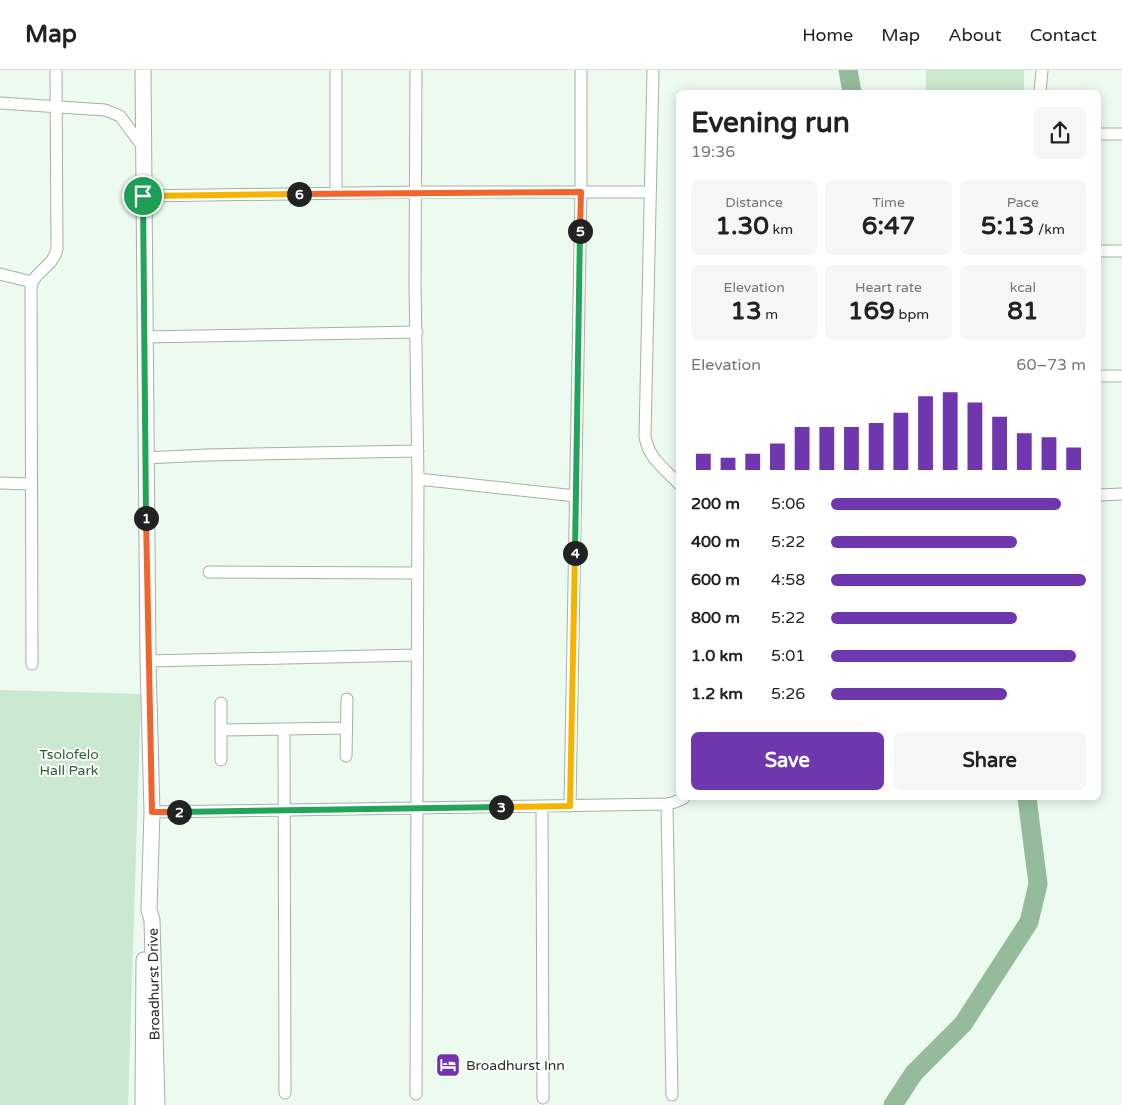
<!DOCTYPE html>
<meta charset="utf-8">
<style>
body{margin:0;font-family:"Varela Round",sans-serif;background:#f6f6f6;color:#222;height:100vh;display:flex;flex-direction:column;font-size:19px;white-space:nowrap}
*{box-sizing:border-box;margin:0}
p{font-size:16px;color:#767676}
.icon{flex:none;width:28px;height:28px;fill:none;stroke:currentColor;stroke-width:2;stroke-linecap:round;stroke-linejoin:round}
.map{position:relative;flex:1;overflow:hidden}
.sheet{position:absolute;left:676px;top:20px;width:425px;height:710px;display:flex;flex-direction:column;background:#fff;border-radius:8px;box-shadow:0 2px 12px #0003}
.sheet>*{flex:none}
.pin{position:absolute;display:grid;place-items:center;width:42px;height:42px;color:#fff;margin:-21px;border:2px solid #fff;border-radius:50%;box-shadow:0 1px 5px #0007}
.km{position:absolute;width:25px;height:25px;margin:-12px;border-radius:50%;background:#222;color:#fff;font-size:14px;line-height:25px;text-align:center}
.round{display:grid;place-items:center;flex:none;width:52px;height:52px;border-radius:8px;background:#f6f6f6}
.head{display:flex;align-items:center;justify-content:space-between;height:85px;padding:0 15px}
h1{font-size:28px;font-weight:800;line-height:38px}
.stats{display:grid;grid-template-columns:repeat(3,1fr);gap:8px;height:85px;padding:5px 15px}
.stats div{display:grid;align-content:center;border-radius:8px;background:#f6f6f6;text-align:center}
.stats b{font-size:25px;font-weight:800}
.stats small{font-size:14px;font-weight:400}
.stats p{font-size:14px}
.chart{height:140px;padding:10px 15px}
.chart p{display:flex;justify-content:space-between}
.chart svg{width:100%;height:90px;margin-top:5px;stroke:#6e37ae;stroke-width:6}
.button{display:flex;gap:10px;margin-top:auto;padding:10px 15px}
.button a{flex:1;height:58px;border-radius:8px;background:#6e37ae;color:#fff;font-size:20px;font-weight:800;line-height:58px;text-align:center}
.button a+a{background:#f6f6f6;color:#222}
ul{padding:0 15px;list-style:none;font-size:16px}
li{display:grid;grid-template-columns:80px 60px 1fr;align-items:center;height:38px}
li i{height:12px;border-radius:6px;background:#6e37ae}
header{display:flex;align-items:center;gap:30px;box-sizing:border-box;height:70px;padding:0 25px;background:#fff;border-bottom:1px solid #e0e0e0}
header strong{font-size:24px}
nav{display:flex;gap:28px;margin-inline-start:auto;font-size:18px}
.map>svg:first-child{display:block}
.green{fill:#cbe8d0}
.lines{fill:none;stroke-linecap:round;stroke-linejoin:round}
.river{stroke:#95bb9d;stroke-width:19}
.street-casing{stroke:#a5b1a7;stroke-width:13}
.secondary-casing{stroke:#a5b1a7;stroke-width:17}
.street{stroke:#fff;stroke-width:11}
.secondary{stroke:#fff;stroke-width:15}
.split-1-casing{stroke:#fff;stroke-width:10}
.split-2-casing{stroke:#fff;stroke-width:10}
.split-3-casing{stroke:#fff;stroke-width:10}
.split-4-casing{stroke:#fff;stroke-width:10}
.split-5-casing{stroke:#fff;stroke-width:10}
.split-6-casing{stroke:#fff;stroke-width:10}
.split-7-casing{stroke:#fff;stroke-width:10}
.split-1{stroke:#22a559;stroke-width:6}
.split-2{stroke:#f0652b;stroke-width:6}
.split-3{stroke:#22a559;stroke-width:6}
.split-4{stroke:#f5b400;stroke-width:6}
.split-5{stroke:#22a559;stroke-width:6}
.split-6{stroke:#f0652b;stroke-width:6}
.split-7{stroke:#f5b400;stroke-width:6}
.labels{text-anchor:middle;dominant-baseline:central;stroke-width:4;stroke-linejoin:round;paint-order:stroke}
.park-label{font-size:14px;fill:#286239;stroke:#fff}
.street-label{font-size:14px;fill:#292e2a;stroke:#fff}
.poi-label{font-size:14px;fill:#292e2a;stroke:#fff;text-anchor:start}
</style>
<header>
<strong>Map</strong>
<nav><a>Home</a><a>Map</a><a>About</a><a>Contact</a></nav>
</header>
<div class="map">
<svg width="1122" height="1035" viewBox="0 0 1122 1035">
<rect width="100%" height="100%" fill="#ecfaef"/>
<!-- green -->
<path class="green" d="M926,0H1024V22H926Z
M0,620L141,624L128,1035H0Z"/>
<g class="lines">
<!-- river -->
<path class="river" d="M848,0L852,22
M893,1035L914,1003L963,954L1029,852L1038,814L1027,728"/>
<defs>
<path id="street" d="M336,0V123
M653,0L645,367C649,389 664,398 679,414
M1040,22L1042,0
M0,33L105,40L120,46L143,77
M1099,64H1122
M143,126L417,122H650
M1099,181H1122
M0,204L32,212
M144,267L417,262
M1103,306H1122
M145,388L207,385L418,381
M418,409L576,426
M0,413L31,414
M1099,425L1122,424
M209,502L417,503
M148,591L417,585
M32,594L31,218C33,201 53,198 57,179L56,0
M221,633V690
M284,659L285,1023
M221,660L346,658
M346,686L347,629
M667,734L672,1025
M570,736L581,122V0
M542,737L543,1028
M152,742L667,734L675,732L684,728
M416,1024L418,409L415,213L416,0"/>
<path id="secondary" d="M143,0L148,591L152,742L149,840L152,850L157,1035
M143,1035L144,890"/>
</defs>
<!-- street casing -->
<use href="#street" class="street-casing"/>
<!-- secondary casing -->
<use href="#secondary" class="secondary-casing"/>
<!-- street -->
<use href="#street" class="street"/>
<!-- secondary -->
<use href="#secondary" class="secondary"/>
</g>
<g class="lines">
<defs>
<path id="split-1" d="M143,126L146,448"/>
<path id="split-2" d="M146,448L152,742H179"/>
<path id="split-3" d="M179,742L501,737"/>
<path id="split-4" d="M501,737L570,736L575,483"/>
<path id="split-5" d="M575,483L580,161"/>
<path id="split-6" d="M299,124L581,122L580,161"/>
<path id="split-7" d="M143,126L299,124"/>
</defs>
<!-- split-1 casing -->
<use href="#split-1" class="split-1-casing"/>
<!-- split-2 casing -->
<use href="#split-2" class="split-2-casing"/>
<!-- split-3 casing -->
<use href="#split-3" class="split-3-casing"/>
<!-- split-4 casing -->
<use href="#split-4" class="split-4-casing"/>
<!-- split-5 casing -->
<use href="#split-5" class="split-5-casing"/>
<!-- split-6 casing -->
<use href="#split-6" class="split-6-casing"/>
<!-- split-7 casing -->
<use href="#split-7" class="split-7-casing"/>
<!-- split-1 -->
<use href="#split-1" class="split-1"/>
<!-- split-2 -->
<use href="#split-2" class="split-2"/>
<!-- split-3 -->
<use href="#split-3" class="split-3"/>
<!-- split-4 -->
<use href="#split-4" class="split-4"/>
<!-- split-5 -->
<use href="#split-5" class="split-5"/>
<!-- split-6 -->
<use href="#split-6" class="split-6"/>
<!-- split-7 -->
<use href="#split-7" class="split-7"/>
</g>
<!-- icons -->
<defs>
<symbol id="hotel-square" viewBox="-11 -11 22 22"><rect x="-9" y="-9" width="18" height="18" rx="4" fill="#6e37ae" stroke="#fff"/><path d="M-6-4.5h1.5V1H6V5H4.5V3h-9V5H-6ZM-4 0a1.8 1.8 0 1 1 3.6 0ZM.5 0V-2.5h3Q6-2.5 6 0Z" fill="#fff"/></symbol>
</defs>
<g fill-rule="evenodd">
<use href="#hotel-square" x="434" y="981" width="28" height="28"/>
</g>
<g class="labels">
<!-- park labels -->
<g class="park-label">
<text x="69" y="684">Tsolofelo<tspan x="69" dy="16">Hall Park</tspan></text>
</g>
<!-- street labels -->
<g class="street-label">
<text transform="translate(154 914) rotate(-91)">Broadhurst Drive</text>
</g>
<!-- poi labels -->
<g class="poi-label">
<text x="466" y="995">Broadhurst Inn</text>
</g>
</g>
</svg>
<div class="pin" style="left:143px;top:126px;background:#1e9e55"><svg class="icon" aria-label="arrive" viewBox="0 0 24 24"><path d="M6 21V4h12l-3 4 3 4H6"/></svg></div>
<b class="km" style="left:146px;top:448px">1</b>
<b class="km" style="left:179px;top:742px">2</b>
<b class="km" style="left:501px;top:737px">3</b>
<b class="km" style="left:575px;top:483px">4</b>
<b class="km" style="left:580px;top:161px">5</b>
<b class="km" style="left:299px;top:124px">6</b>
<section class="sheet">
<div class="head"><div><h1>Evening run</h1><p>19:36</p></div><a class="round"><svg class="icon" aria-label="share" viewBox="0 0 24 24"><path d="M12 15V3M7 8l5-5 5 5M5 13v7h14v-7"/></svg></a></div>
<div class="stats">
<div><p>Distance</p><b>1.30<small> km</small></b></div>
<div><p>Time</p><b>6:47</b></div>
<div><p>Pace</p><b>5:13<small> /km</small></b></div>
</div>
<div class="stats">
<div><p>Elevation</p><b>13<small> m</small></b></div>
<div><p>Heart rate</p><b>169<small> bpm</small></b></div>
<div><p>kcal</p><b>81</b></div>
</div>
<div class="chart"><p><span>Elevation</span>60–73 m</p>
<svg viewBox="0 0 160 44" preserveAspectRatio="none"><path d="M5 44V36M15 44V38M25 44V36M35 44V31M45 44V23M55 44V23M65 44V23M75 44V21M85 44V16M95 44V8M105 44V6M115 44V11M125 44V18M135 44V26M145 44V28M155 44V33"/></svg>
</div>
<ul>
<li><b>200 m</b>5:06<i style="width:90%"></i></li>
<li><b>400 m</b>5:22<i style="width:73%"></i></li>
<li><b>600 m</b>4:58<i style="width:100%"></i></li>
<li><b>800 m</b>5:22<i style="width:73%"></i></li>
<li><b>1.0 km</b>5:01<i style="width:96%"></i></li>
<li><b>1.2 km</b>5:26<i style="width:69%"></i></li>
</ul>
<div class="button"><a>Save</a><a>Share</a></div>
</section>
</div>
